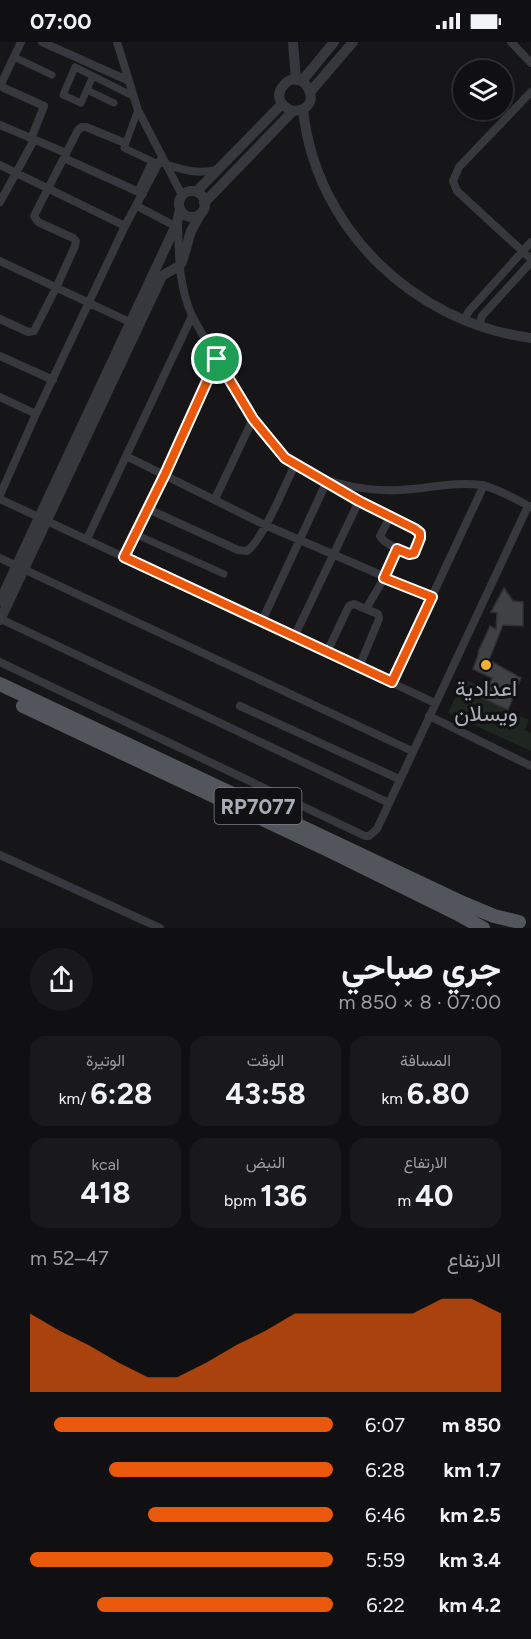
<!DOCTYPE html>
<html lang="ar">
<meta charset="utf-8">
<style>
body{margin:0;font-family:Figtree,Vazirmatn,sans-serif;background:#19191b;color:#f1f3f6;direction:rtl;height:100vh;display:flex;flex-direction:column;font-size:22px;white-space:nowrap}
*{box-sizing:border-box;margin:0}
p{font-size:20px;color:#9c9d9f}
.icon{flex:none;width:33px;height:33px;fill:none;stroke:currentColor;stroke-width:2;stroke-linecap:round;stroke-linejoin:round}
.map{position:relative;height:886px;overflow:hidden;direction:ltr}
.panel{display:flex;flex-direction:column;background:#101012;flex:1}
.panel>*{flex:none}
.controls{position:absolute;left:453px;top:18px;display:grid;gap:12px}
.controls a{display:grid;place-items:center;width:60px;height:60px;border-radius:50%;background:#101012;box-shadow:0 3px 9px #0003,0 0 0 2px #303032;font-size:30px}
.pin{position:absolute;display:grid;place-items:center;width:51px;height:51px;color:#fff;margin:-26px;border:3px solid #fff;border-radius:50%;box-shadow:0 2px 6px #0007}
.round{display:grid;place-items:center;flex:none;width:63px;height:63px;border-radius:32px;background:#19191b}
.summary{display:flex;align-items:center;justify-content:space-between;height:102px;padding:0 30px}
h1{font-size:33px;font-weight:700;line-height:45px}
.stats{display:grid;grid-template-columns:repeat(3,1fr);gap:9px;height:102px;padding:6px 30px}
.stats div{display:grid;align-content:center;border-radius:15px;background:#19191b;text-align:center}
.stats b{font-size:30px;font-weight:700}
.stats small{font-size:16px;font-weight:400}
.stats p{font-size:16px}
.chart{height:168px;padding:12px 30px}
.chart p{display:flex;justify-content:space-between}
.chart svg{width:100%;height:108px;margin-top:6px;fill:#ea580c;opacity:.7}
ul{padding:0 30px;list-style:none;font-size:20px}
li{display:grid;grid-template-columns:96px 72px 1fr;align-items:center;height:45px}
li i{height:15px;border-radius:8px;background:#ea580c}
.status{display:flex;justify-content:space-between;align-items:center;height:42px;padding:0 30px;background:#101012;direction:ltr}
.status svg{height:16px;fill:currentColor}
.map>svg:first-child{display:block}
.green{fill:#1e261f}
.building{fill:#404145;stroke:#303034;stroke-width:1.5}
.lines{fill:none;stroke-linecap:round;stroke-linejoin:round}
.pedestrian{stroke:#37383d;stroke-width:7}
.minor{stroke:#37383d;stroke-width:8}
.tertiary{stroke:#37383d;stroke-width:10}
.primary{stroke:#53555c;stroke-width:14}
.route-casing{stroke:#fff;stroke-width:12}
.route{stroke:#ea580c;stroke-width:8}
.poi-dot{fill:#f2b134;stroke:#111113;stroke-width:2}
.labels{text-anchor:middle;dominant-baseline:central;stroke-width:6;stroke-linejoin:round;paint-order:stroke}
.shield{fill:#111113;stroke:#7b7e86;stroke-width:1.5}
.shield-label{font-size:21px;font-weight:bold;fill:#a8adb8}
.poi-label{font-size:22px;fill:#a8adb8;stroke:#111113}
</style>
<div class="status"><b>07:00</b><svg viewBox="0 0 49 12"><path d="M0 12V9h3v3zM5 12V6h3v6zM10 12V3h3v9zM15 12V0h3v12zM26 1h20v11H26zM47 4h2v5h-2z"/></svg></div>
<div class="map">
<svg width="531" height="886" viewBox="0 0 531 886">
<rect width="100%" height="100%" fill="#161618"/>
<!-- green -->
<path class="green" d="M464,637L487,647L483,657L529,678L525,688L531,691V709L448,671Z"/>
<!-- building -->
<path class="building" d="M504,546L513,559L523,560V584L503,583L489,618L521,636L508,668L482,656L492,636L473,627L479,610H478L490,584L496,587L497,571L491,570Z"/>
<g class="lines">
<!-- pedestrian -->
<path class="pedestrian" d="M14,15L52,33
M93,34L81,61L63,53L75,25L133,54
M87,48L114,61
M138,68L124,106L158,122
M138,149L152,119
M135,492L224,532"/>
<!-- minor -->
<path class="minor" d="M21,0L1,42L4,46L44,64L31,97
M42,0L127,38
M117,0L138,68L182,153
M511,0L531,21
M531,50L459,125L453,139L457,149L531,217
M0,83L66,111
M64,116L143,152
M165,122C183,128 200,133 219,127
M0,123L125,184
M0,160L34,98
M137,164L175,184
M178,180C179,215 178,241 192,274C217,317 248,382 284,415C311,439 363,450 400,448C426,447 455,439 481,443C498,446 516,458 531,465
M0,219L136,283
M0,277L28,290L34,289L56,246L75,204L76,199L73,196L38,180L34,174L78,88L82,85H86L125,101
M464,278L469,269L531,200
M479,284L482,274L531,220
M0,314L53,338
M0,355L36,372L125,184L162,115
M126,414L265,483L432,555
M0,453L36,372
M0,457L435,661
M215,457L253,377
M148,467L238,508L247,509C263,498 285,442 295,423
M390,475L380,494L384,499L397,507
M87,497L192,274
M124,515L165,432L217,317
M0,516L412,709
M1,577L389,761
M262,579L327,439
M294,595L359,459
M327,610L349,564L354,562L366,567L384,536L397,507L409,512L414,511L420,494L415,487L359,459L334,443
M0,620L365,794H369L377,787L528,464
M359,625L379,577L378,572L366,567
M392,640L484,443
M240,664L399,737
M429,674L531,724
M0,813L160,886"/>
<!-- tertiary -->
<path class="tertiary" d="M293,0L296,38
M302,39L334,0
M311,49L353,0
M303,67C315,186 414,281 531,296
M179 162a13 13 0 1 1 26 0a13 13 0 1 1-26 0Z
M196,150L282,62
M204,161L293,69C329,68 302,20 283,44C274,55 282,65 293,69
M0,559L177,181L180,167
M0,578L162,234L179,224L182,220L191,189L201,171"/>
<!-- primary -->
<path class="primary" d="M0,642L463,861L494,874L519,880
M23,664L330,809L456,871L483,886"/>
</g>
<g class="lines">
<defs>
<path id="route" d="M217,317L253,377L285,416L359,459L415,487L420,491V496L414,511L409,512L397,507L384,536L432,555L392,640L124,515L165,432Z"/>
</defs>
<!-- route casing -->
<use href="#route" class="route-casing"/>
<!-- route -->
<use href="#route" class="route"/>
</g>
<!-- markers -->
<circle class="poi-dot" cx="486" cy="623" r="6"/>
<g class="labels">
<!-- shield labels -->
<rect class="shield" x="214.5" y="746" width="87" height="36" rx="4.5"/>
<g class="shield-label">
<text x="258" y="764">RP7077</text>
</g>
<!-- poi labels -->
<g class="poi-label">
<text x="486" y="646">اعدادية<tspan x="486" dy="25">ويسلان</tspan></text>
</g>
</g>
</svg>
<div class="controls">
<a><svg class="icon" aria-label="layers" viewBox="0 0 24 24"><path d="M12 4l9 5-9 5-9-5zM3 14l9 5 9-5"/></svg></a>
</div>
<div class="pin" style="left:217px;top:317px;background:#1e9e55"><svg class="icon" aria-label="arrive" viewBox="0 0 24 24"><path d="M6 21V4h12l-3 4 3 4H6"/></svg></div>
</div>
<section class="panel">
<div class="summary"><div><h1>جري صباحي</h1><p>07:00 · 8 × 850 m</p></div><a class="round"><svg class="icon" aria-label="share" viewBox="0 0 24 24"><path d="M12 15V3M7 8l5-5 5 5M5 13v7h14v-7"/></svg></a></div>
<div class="stats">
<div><p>المسافة</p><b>6.80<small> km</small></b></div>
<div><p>الوقت</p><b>43:58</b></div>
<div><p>الوتيرة</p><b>6:28<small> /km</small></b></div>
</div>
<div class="stats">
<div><p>الارتفاع</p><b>40<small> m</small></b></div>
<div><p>النبض</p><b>136<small> bpm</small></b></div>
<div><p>kcal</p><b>418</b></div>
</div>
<div class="chart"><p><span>الارتفاع</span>47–52 m</p>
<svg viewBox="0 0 160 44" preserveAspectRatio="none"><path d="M0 44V12L10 19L20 25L30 32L40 38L50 38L60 32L70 25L80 19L90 12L100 12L110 12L120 12L130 12L140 6L150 6L160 12V44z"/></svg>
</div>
<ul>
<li><b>850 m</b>6:07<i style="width:92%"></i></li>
<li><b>1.7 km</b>6:28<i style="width:74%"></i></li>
<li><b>2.5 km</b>6:46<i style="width:61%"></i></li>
<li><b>3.4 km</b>5:59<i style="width:100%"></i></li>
<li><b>4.2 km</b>6:22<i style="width:78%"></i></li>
</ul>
</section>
